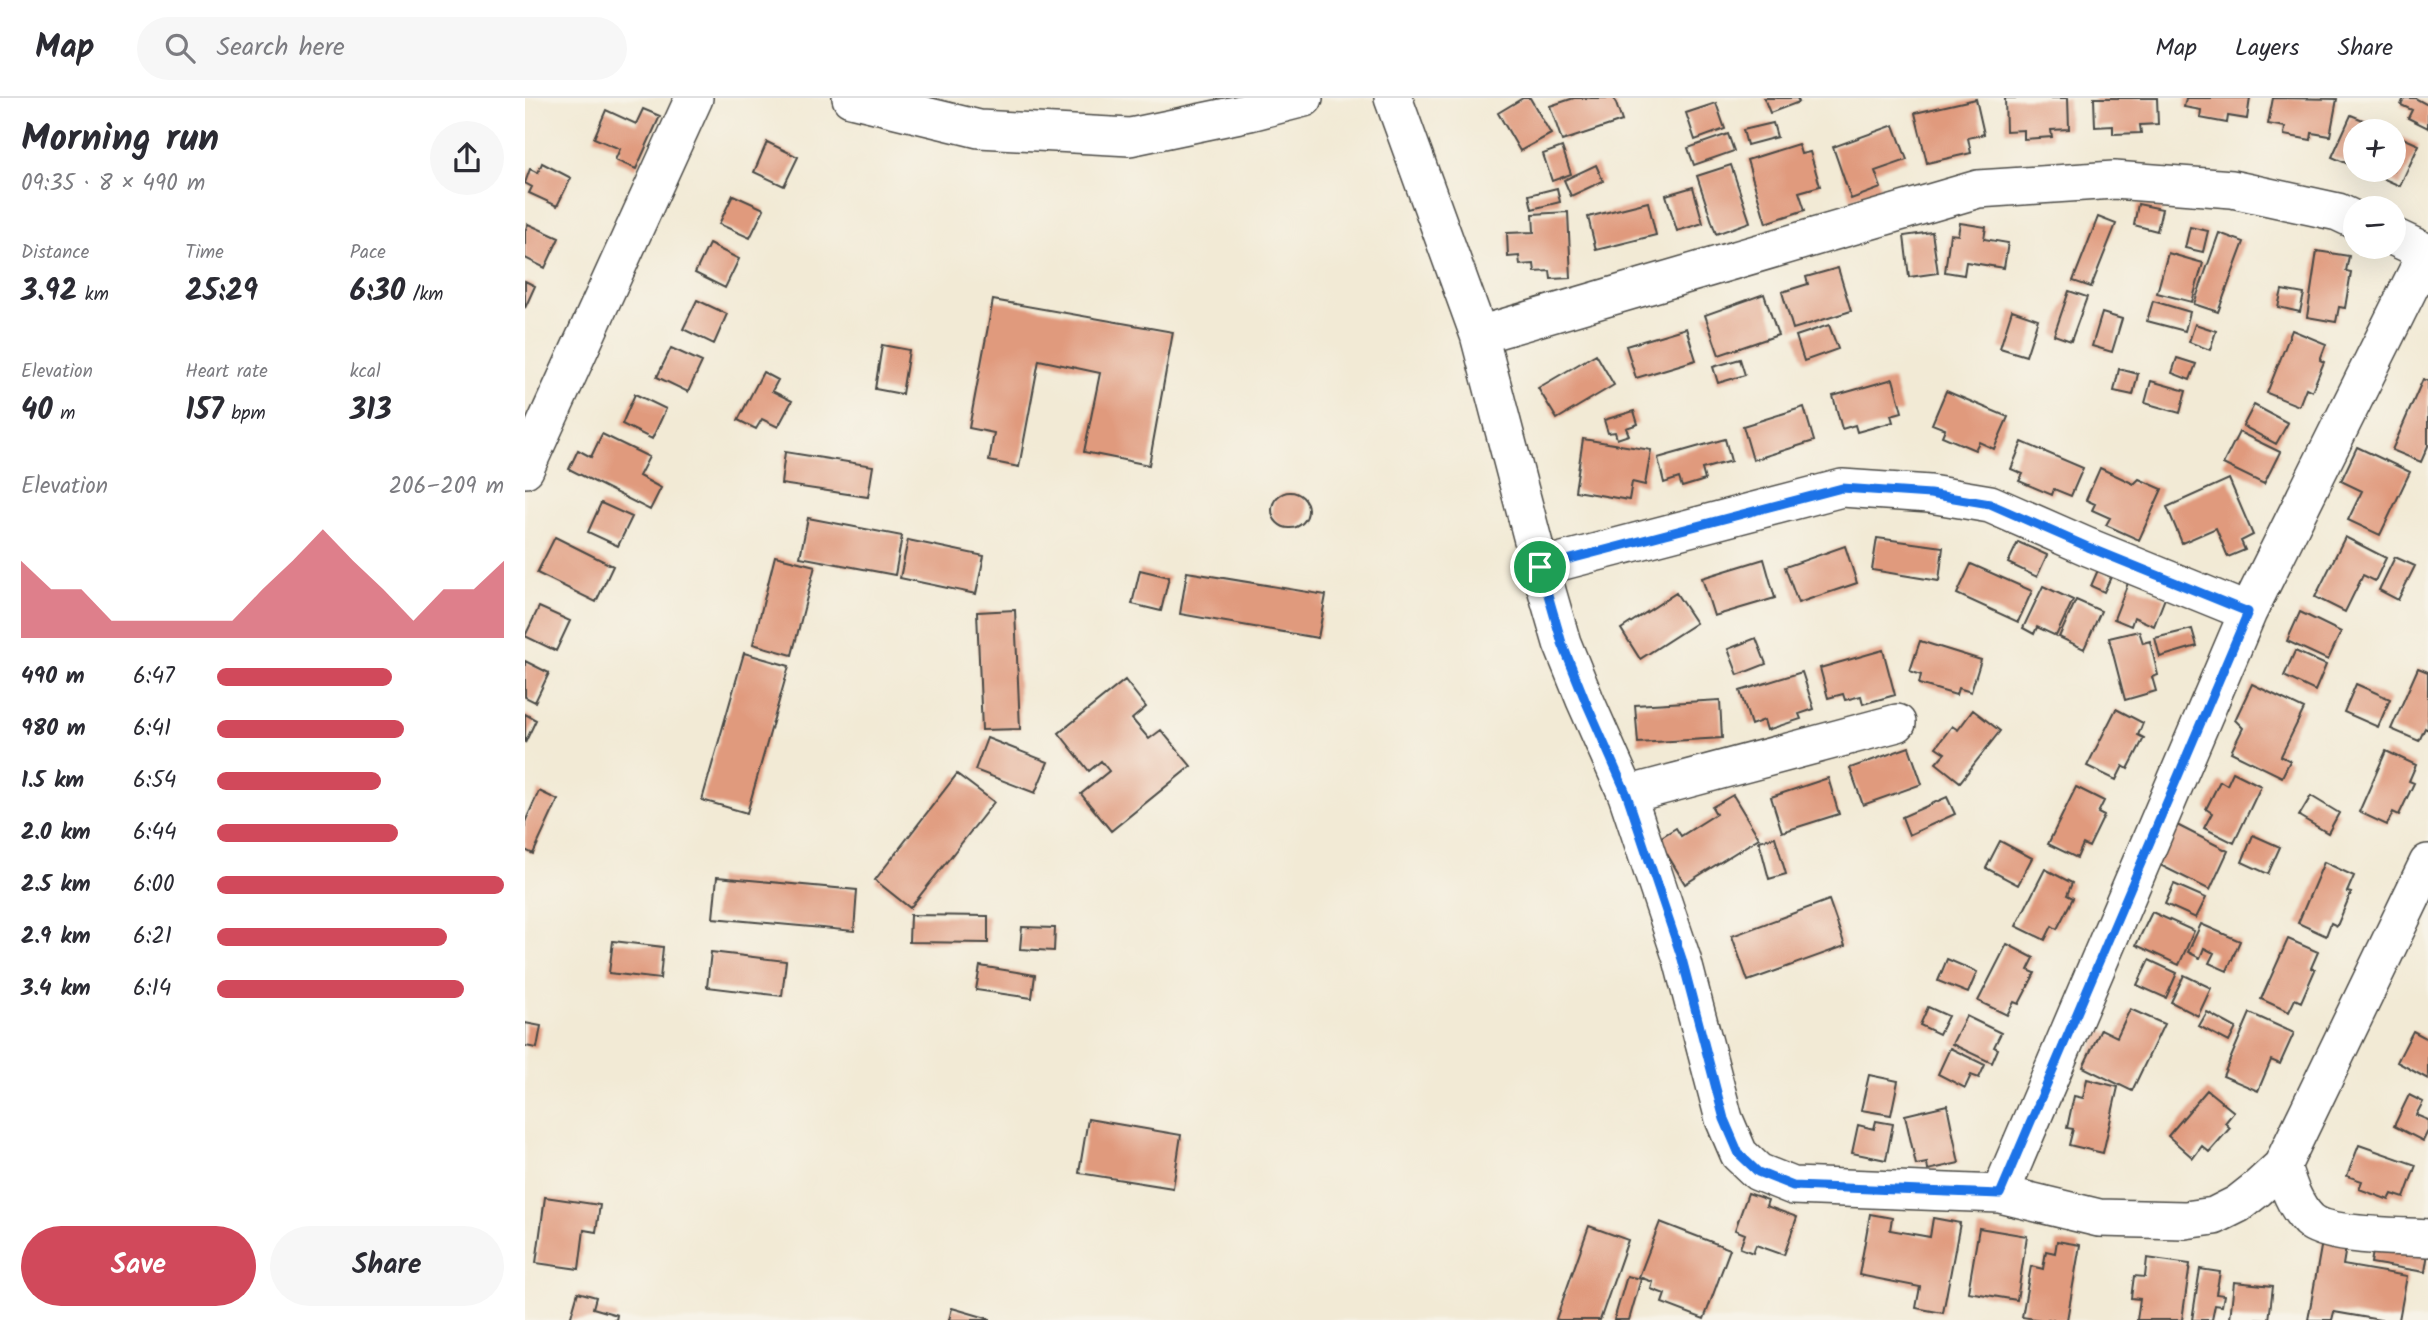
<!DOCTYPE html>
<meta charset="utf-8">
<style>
body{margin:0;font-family:Kalam,sans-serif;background:#f7f7f7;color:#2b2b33;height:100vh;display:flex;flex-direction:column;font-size:26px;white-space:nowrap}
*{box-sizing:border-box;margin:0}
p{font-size:23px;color:#7c7c81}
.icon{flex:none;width:38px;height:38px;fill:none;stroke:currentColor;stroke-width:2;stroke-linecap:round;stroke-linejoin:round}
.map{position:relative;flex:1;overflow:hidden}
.details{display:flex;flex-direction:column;background:#fff;width:525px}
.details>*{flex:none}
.buttons{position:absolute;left:1818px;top:21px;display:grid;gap:14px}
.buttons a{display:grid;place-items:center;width:63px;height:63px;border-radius:50%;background:#fff;box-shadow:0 7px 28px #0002;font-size:35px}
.pin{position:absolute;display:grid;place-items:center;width:60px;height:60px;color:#fff;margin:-30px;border:4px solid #fff;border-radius:50%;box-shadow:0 2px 7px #0007}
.round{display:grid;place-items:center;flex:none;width:74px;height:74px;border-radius:37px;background:#f7f7f7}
.head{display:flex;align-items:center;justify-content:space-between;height:119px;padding:0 21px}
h1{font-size:38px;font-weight:800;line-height:52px}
.figures{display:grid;grid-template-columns:repeat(3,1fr);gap:10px;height:119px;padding:7px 21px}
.figures div{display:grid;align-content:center}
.figures b{font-size:30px;font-weight:800}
.figures small{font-size:19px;font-weight:400}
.figures p{font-size:19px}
.chart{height:196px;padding:14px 21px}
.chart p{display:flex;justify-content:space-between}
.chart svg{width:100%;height:126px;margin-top:7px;fill:#d1495b;opacity:.7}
.button{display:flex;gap:14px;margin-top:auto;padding:14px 21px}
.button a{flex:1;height:80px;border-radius:42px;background:#d1495b;color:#fff;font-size:28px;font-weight:800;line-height:80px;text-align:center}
.button a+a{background:#f7f7f7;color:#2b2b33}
ul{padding:0 21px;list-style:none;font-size:23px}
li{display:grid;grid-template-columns:112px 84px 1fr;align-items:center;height:52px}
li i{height:18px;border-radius:9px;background:#d1495b}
header{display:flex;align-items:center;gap:42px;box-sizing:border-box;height:98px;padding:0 35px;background:#fff;border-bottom:2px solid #e1e1e2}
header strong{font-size:33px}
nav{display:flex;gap:38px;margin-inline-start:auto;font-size:24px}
.search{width:490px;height:63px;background:#f7f7f7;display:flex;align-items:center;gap:18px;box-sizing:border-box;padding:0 24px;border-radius:38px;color:#7c7c81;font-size:26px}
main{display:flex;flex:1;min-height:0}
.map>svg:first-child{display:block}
.building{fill:#e09a7d}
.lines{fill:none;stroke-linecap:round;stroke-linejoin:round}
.street-casing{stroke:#494844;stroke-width:40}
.street{stroke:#fff;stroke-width:37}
.route-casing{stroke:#fff;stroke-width:14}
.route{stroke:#1a73e8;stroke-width:9}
</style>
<header>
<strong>Map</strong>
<div class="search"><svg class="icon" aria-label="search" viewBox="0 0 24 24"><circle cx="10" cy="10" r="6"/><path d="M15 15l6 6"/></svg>Search here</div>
<nav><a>Map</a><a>Layers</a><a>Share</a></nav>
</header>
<main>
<section class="details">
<div class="head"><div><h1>Morning run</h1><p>09:35 · 8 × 490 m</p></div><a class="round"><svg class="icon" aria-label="share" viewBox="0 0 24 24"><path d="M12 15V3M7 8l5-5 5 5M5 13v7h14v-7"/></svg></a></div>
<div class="figures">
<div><p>Distance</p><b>3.92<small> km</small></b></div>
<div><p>Time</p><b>25:29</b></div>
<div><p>Pace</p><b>6:30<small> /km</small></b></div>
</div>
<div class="figures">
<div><p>Elevation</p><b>40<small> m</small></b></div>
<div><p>Heart rate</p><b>157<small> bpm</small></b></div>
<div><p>kcal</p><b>313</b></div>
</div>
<div class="chart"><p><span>Elevation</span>206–209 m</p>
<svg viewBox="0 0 160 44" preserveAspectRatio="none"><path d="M0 44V17L10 27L20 27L30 38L40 38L50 38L60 38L70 38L80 27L90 17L100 6L110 17L120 27L130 38L140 27L150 27L160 17V44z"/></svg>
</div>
<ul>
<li><b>490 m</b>6:47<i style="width:61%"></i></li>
<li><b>980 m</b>6:41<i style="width:65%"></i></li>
<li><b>1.5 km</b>6:54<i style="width:57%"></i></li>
<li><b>2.0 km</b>6:44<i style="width:63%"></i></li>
<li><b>2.5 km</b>6:00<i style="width:100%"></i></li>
<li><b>2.9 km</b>6:21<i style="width:80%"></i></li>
<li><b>3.4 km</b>6:14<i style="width:86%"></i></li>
</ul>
<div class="button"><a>Save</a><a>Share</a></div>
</section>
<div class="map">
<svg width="1903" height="1222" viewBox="0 0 1903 1222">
<rect width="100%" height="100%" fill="#f7f3e8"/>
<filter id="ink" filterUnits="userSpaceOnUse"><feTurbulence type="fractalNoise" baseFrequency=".0143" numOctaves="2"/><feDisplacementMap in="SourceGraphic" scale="14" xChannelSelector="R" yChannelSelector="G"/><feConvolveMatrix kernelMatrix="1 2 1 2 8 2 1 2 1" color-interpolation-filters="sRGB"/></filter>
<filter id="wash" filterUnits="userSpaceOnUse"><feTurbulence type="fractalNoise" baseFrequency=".00686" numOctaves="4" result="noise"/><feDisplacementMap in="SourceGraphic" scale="28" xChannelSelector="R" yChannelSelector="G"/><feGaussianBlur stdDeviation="1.57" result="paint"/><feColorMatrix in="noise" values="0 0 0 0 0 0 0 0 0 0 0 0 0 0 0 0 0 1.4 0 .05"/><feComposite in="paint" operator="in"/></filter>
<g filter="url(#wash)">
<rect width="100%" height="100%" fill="#f2ead5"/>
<g id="blocks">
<!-- building -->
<path class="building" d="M998,0H1005L1026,36L995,53L973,15Z
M1049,0H1089L1097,23L1037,43L1025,8Z
M1239,0H1272L1274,4L1245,15Z
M1480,0H1543L1544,31L1526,32L1527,39L1499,41V32L1481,33Z
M1569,0H1632L1633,26L1615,27L1616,35L1588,36V28L1570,29Z
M1661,0H1725L1722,21L1703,18L1702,25L1675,20L1676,12L1659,9Z
M1748,0L1812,1L1805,38L1787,35L1786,42L1759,37L1760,29L1743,26Z
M1879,0H1890L1903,7V30L1883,20L1887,12L1876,7Z
M1451,1L1459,36L1443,40L1446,55L1402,65L1390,15Z
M1191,5L1200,31L1170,42L1161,15Z
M118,11L135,18L111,71L90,62L95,51L69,40L81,12L111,26Z
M1826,17L1864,33H1830V69L1807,59Z
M1248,25L1252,39L1222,47L1218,32Z
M1369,27L1382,62L1350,73L1356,90L1326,101L1308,49Z
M1203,36L1209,53L1169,67L1163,50Z
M1869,36L1894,47L1875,88L1848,76L1850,72H1869Z
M242,44L273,59L259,88L229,74Z
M1273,46L1276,56L1285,54L1295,88L1274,94L1280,112L1241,125L1222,62Z
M1037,49L1046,76L1027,83L1018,56Z
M17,65L46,80L32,108L4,95L7,89L0,85L5,71L13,75Z
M1071,67L1078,83L1046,98L1039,82Z
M1206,67L1225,124L1191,136L1172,78Z
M1168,89L1178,125L1152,133L1141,97Z
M1032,90L1035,104L1007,111L1004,97Z
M208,97L239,111L225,140L194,126Z
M1123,104L1131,137L1071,152L1063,119Z
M1613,106L1637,111L1632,133L1609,127Z
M1043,114L1046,180L1026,181L1025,173L1010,174L1009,166L995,167L994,158L983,159L982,135L1009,134L1008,116Z
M1573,119L1591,126L1566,189L1548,183Z
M1435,125L1461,129L1459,141L1483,145L1479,170L1441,164L1439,177L1420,174L1425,136L1433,137Z
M3,126L34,140L20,170L0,160V133Z
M1665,129L1683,133L1678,154L1660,150Z
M1407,134L1413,175L1384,179L1379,138Z
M1694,135L1719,144L1693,214L1669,206Z
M184,146L214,161L200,190L170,175Z
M1792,153L1824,158L1821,173L1826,174L1820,210L1814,209L1811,224L1782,219Z
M1643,155L1678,165L1667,204L1632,195Z
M1313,170L1326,213L1268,231L1257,194L1283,186L1281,179Z
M0,183L10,188L0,210Z
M1757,192L1779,196L1775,214L1753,209Z
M1544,193L1562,199L1546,243L1529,237Z
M1239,196L1253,237L1194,257L1180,217Z
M172,202L202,216L189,246L158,231Z
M468,202L648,234L624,367L559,354L575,275L514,262L494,369L464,363L469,335L444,330Z
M1628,203L1665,214L1660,233L1622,223Z
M1487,212L1513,221L1501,258L1475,250Z
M1577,215L1597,221L1587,254L1567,248Z
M1670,226L1691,233L1685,252L1664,244Z
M1304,227L1313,251L1279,263L1271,238Z
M1161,230L1171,262L1111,280L1101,248Z
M1767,232L1801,246L1795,262L1799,264L1787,293L1781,290L1774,308L1742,295Z
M357,247L384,252L377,296L350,291Z
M146,250L177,264L163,294L132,279Z
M1071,256L1089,287L1032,321L1013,290Z
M1652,260L1671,266L1665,282L1647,275Z
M1215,261L1220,277L1193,285L1188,269Z
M1594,271L1613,276L1608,297L1589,293Z
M238,274L253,282L247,293L267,303L253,329L237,321L231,331L213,322Z
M1368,281L1377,314L1366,317L1368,324L1332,334L1330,327L1317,331L1308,298Z
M1898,281L1903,283V348L1896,364L1867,352Z
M1626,283L1661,293L1655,315L1620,305Z
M1421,293L1483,319L1469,351L1454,344L1450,352L1417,338L1420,331L1407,326Z
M110,296L141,311L127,341L97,326Z
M1729,307L1763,325L1751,346L1718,328Z
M1279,309L1289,343L1228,362L1218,328Z
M1109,313L1113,326L1101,330L1104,337L1092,341L1090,334L1083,335L1079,322Z
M1714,334L1755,354L1739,386L1698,366Z
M77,336L124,359L114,378L136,390L125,412L44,371L53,352L66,359Z
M1058,341L1126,352L1120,387L1107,384L1104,402L1050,393Z
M1200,341L1206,363L1177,371L1180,382L1157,389L1154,380L1139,385L1133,360Z
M1497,344L1558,370L1546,398L1529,391L1527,397L1494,383L1498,376L1486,371Z
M1832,349L1885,374L1855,437L1823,422L1837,393L1816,383Z
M260,354L348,368L343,399L256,386Z
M1575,370L1609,386L1614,381L1637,391L1614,442L1581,427L1585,420L1567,412L1570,406L1561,402Z
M1704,381L1728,437L1716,443L1720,452L1703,459L1691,430L1657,445L1642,409Z
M747 412a18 18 0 1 1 36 0a18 18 0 1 1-36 0Z
M76,405L107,419L93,448L63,434Z
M283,420L377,438L370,477L275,459Z
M30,439L88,468L71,504L12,475Z
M1820,439L1861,460L1850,483L1838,477L1820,514L1790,499Z
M1352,440L1418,449L1414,483L1347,472Z
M383,442L459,458L451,496L375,480Z
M1493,444L1522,457L1512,479L1483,465Z
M1320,448L1332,485L1273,505L1260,469Z
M250,458L290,468L267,557L228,546Z
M1870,459L1890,468L1873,502L1854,492Z
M1239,461L1250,500L1189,518L1177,480Z
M1446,466L1507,493L1493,524L1432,496Z
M615,472L644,479L636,513L607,506Z
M1573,472L1586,479L1579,494L1566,488Z
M662,474L801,497L793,540L655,516Z
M1603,485L1640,500L1629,528L1609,519L1606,528L1589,521Z
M1518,488L1548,502L1531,538L1512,529L1509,536L1498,530Z
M1151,495L1171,525L1115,561L1096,531Z
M1551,502L1576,513L1559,551L1534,539Z
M14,509L45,523L31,553L0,538Z
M490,512L495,631L457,632L452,514Z
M1775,514L1816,534L1803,562L1762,543Z
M1667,531L1672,548L1635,559L1630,540Z
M1614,533L1618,545L1625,543L1633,577L1627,579L1631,593L1600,602L1584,540Z
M1231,540L1241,566L1213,577L1203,551Z
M1395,543L1456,562L1446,594L1433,590L1431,597L1394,586L1396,577L1385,573Z
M1358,552L1370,597L1338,606L1336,598L1320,602L1318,596L1303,600L1295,570Z
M1770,553L1801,567L1790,593L1759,578Z
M219,555L264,568L222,715L177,702Z
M0,563L24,575L10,604L0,599Z
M1893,570L1903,574V632L1900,630L1894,643L1866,631Z
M1277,574L1289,611L1274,616L1276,621L1242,632L1239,622L1226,627L1215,593Z
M600,582L621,609L607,621L624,641L636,632L666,668L586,733L556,696L584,673L576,663L564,673L534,635Z
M1727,586L1779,611L1756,658L1765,663L1757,679L1706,654L1718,630L1710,622Z
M1831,586L1865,601L1853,629L1819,614Z
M1195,602L1197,640L1113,645L1110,607Z
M1591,611L1618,625L1613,637L1619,640L1603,671L1598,668L1591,682L1562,668Z
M1448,612L1475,633L1435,684L1411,665L1420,655L1411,649L1427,628L1433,632Z
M0,616L11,622L0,645Z
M462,640L523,664L510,695L450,672Z
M1384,649L1397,686L1338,707L1325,670Z
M1861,653L1891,667L1884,683L1889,685L1874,717L1868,714L1862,727L1834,714Z
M1708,674L1736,688L1709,745L1679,730L1687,715L1681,711L1695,683L1702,687Z
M432,676L469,704L385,810L350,782Z
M1303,680L1314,716L1257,734L1246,699Z
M1551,689L1579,703L1573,715L1579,718L1564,749L1558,746L1552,760L1523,746Z
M14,693L33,702L8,756L0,752V724Z
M1208,697L1234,740L1160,786L1133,741L1151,730L1156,738L1191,716L1187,709Z
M1786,698L1814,715L1803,735L1774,718Z
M1422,699L1430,716L1384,737L1377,719Z
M1648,725L1703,753L1685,792L1629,764Z
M1728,737L1755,749L1743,776L1717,764Z
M1250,739L1261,776L1244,781L1234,743Z
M1475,743L1507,760L1493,787L1461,770Z
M1799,764L1829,778L1822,794L1826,795L1812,828L1806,825L1801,838L1773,825Z
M1520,771L1547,785L1542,797L1548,800L1532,831L1527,828L1520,842L1491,828Z
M192,779L332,792L329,833L188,820Z
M1649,786L1681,800L1671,820L1640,806Z
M1304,802L1320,848L1223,883L1207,838Z
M1627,814L1669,833L1654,867L1611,847Z
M385,817L463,818V845L384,844Z
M1676,826L1715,843L1702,873L1684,865L1689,855L1679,850L1675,860L1663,854Z
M497,829L530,830L529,853L495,851Z
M1763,841L1793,854L1786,870L1790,872L1776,904L1770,901L1764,914L1736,901Z
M88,843L138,849L135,881L84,875Z
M1482,846L1509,860L1503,872L1510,875L1494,906L1489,904L1482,917L1453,903Z
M186,854L261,863L257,898L182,889Z
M1422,861L1452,874L1443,895L1413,883Z
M1624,862L1652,875L1641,900L1612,887Z
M455,868L510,877L507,900L451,892Z
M1659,877L1686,890L1673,918L1646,904Z
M1403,909L1423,918L1414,936L1395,927Z
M1605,911L1639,926L1607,993L1558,969L1576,931L1592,939Z
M1682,914L1711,930L1704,944L1674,928Z
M1725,915L1769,935L1755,966L1746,962L1733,993L1698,978Z
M1441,918L1476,935L1469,949L1473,951L1467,965L1427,946Z
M0,925L16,928L12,950L0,948Z
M1888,933L1903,941V981L1872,964Z
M1425,950L1460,967L1454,980L1446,977L1440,990L1413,976Z
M1344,977L1373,983L1366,1017L1336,1012Z
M1562,981L1593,989L1578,1055L1544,1047L1548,1031L1542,1030L1549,998L1558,1000Z
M1682,992L1709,1014L1700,1025L1705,1030L1684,1054L1677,1048L1668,1060L1643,1038Z
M1884,997L1898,1004L1891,1017L1903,1022V1033L1898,1043L1869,1028Z
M1422,1007L1434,1065L1403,1072L1402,1065L1391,1067L1380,1017Z
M563,1021L656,1037L648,1090L554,1075Z
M1351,1023L1368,1026L1361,1062L1327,1055L1333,1027L1349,1031Z
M1834,1047L1891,1067L1879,1100L1867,1096L1864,1102L1834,1091L1837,1083L1822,1078Z
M1223,1095L1243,1102L1241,1108L1272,1119L1259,1157L1231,1147L1228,1155L1215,1150L1220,1136L1210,1132Z
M20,1099L75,1107L71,1134L59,1132L54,1171L11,1165Z
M1345,1116L1367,1120L1365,1132L1405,1139L1408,1120L1435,1125L1418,1215L1391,1210L1395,1189L1334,1177Z
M1135,1124L1205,1151L1179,1221L1137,1205L1140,1196L1126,1191L1128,1184L1114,1179Z
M1064,1128L1103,1142L1075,1222H1034L1031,1221Z
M1454,1130L1502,1138L1492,1202L1443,1194Z
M1798,1138L1822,1143L1818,1167L1882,1178L1874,1222H1855L1809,1214L1807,1222H1783Z
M1850,1142L1903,1155L1900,1174L1846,1165Z
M1532,1143L1555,1147L1542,1222H1516L1497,1219L1506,1168L1518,1171L1521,1153L1530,1155Z
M1622,1160L1665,1166L1657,1222H1612L1615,1201L1606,1200L1609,1178L1620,1179Z
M1675,1171L1695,1174L1691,1196L1699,1197L1697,1208L1690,1207L1687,1222H1667Z
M1102,1178L1116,1181L1104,1222H1089Z
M1709,1184L1748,1188L1744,1222L1705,1221Z
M53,1194L71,1199L68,1210L92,1217L91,1222H45Z
M427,1210L465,1221V1222H424Z"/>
</g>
</g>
<g filter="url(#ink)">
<use href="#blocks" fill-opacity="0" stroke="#494844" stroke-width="2"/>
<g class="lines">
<defs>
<path id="street" d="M326,0L454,31L605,39L725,14L779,0
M868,0L954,237L1015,469L1037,545L1060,602L1102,697L1372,625
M1869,139L1903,155
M954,237L1453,91L1589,82L1707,91L1813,114L1830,122
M0,371L169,0
M1015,469L1317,390L1405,396L1465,406L1563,449L1723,514
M1102,697L1157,861L1199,1021L1214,1056L1233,1074L1268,1088L1475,1096L1574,1120L1660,1122L1689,1118L1713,1106L1732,1091L1757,1068L1903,765
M1757,1068C1763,1087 1769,1107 1784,1122C1802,1139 1876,1138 1903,1140
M1475,1096L1723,514L1902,154"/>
</defs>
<!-- street casing -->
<use href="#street" class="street-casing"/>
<!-- street -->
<use href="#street" class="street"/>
</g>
</g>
<g class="lines" filter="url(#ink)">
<defs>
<path id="route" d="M1317,390L1405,396L1465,406L1563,449L1723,514L1475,1096L1268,1088L1233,1074L1214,1056L1199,1021L1157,861L1102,697L1060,602L1037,545L1015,469Z"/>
</defs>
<!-- route casing -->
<use href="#route" class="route-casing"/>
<!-- route -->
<use href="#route" class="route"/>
</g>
</svg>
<div class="buttons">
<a>+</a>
<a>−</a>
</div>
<div class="pin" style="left:1015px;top:469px;background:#1e9e55"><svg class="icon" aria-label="arrive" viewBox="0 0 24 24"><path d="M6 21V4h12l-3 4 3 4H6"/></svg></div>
</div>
</main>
